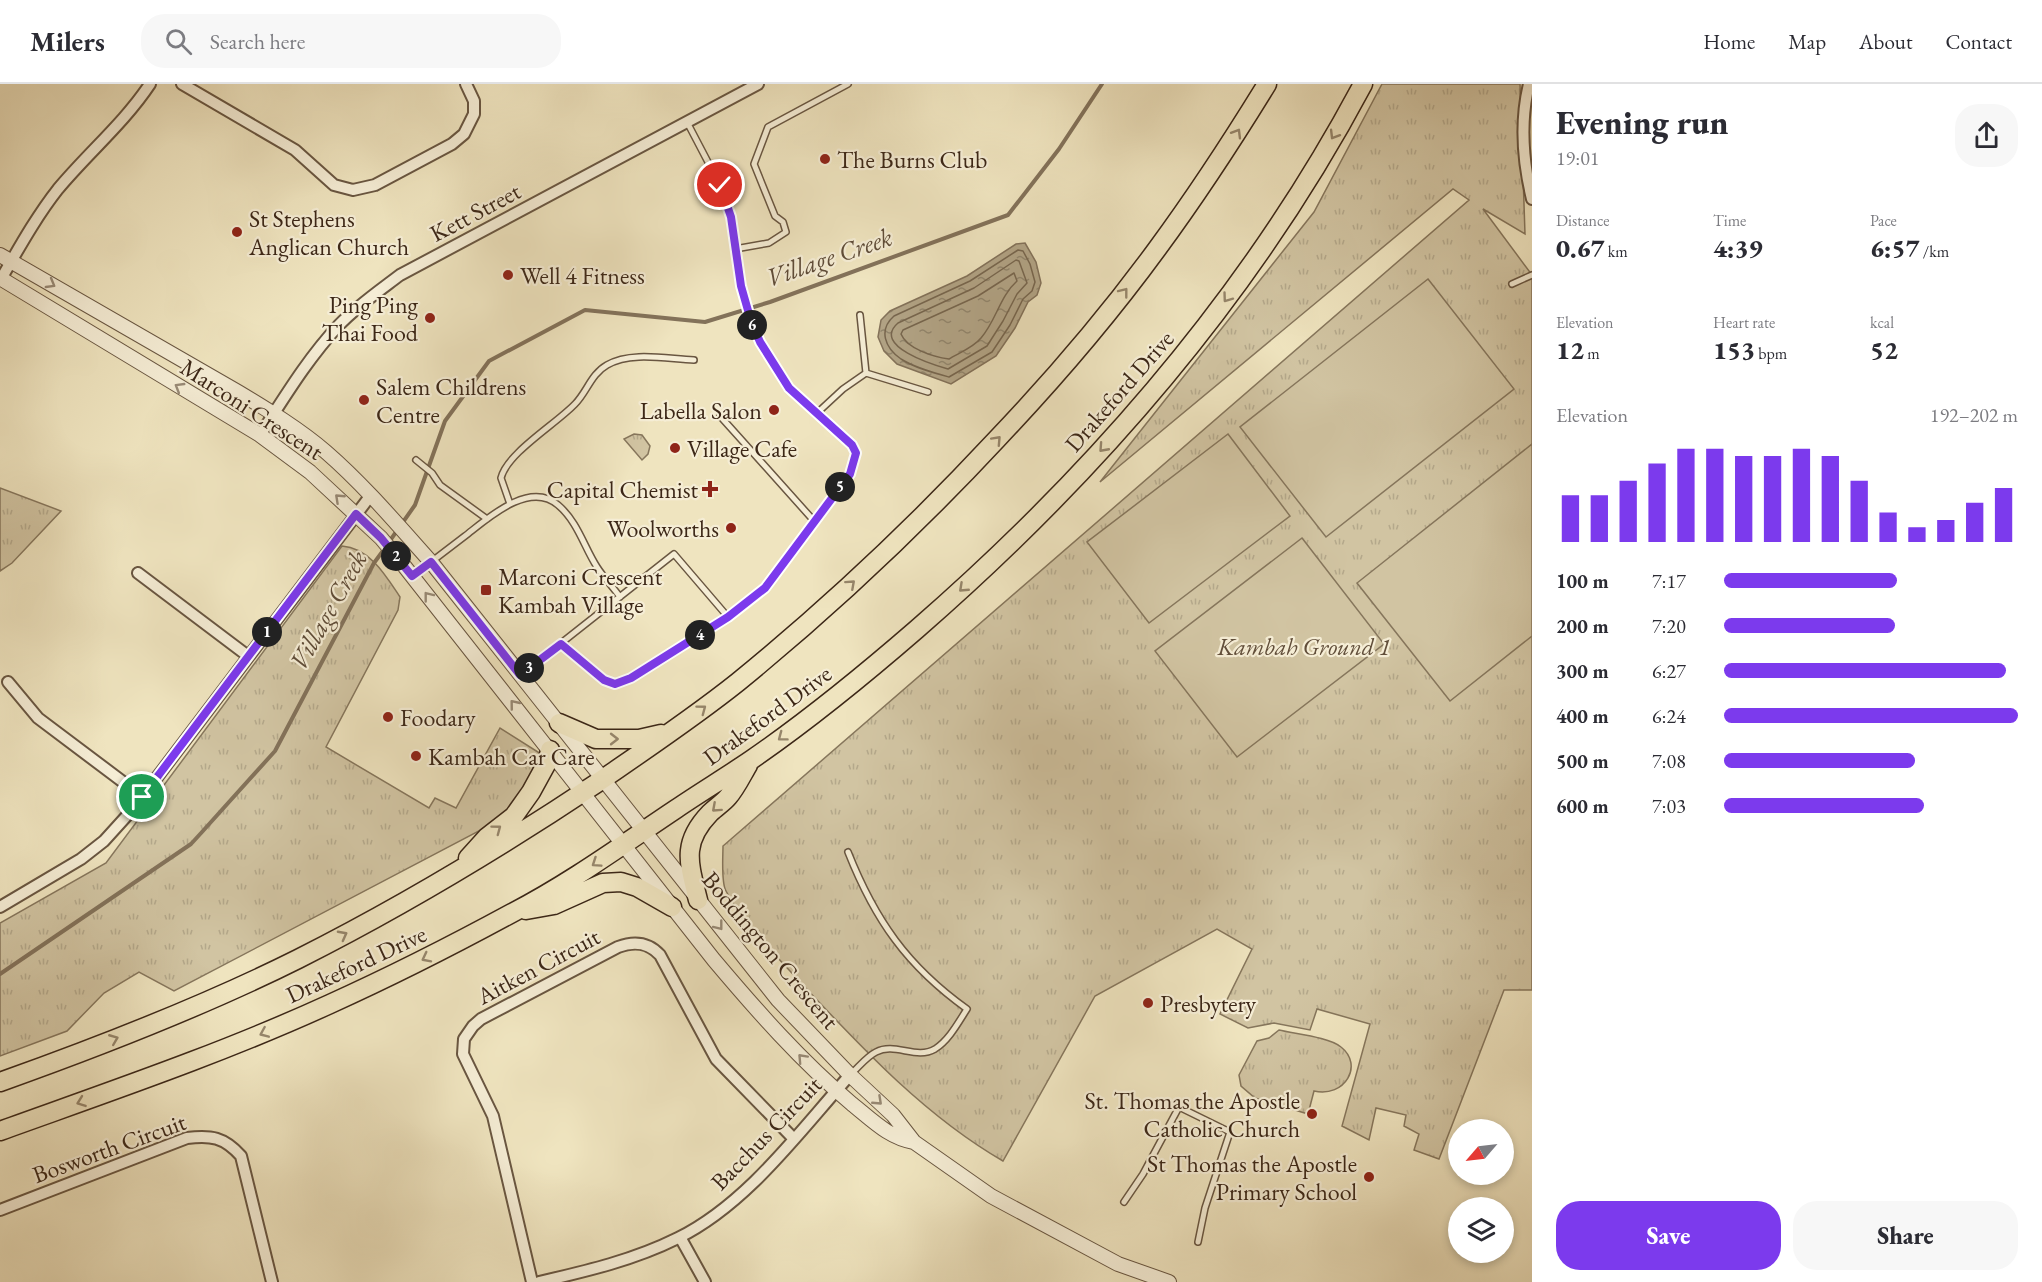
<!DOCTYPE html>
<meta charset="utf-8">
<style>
body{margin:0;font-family:"EB Garamond",serif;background:#f7f7f7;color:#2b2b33;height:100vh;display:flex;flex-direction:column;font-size:22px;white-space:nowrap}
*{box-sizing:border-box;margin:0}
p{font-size:20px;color:#7c7c81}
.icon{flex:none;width:33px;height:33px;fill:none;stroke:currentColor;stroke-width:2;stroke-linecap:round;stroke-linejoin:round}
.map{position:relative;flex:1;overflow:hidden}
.side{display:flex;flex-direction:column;background:#fff;width:510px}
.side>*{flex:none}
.needle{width:39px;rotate:242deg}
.fabs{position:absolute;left:1448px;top:1035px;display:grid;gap:12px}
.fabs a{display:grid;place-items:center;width:66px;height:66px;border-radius:50%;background:#fff;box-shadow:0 3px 9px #0003;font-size:30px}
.pin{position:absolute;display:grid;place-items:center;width:51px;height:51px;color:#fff;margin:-26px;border:3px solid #fff;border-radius:50%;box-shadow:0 2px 6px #0007}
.km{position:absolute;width:30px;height:30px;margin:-15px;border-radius:50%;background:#222;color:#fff;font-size:16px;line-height:30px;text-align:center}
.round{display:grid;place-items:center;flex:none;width:63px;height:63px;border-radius:24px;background:#f7f7f7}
.headline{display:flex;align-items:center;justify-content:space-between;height:102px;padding:0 24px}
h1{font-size:33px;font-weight:800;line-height:45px}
.figures{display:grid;grid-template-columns:repeat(3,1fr);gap:9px;height:102px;padding:6px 24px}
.figures div{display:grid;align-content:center}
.figures b{font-size:26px;font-weight:800}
.figures small{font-size:16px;font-weight:400}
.figures p{font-size:16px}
.chart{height:168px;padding:12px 24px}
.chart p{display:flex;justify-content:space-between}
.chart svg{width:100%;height:108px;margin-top:6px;stroke:#7c3aed;stroke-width:6}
.button{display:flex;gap:12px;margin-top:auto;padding:12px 24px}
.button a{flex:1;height:69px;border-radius:24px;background:#7c3aed;color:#fff;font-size:24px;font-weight:800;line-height:69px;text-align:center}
.button a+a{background:#f7f7f7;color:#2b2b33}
ul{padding:0 24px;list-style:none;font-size:20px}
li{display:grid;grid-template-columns:96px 72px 1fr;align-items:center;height:45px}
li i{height:15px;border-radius:8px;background:#7c3aed}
header{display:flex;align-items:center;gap:36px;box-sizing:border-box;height:84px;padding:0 30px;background:#fff;border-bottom:2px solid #e1e1e2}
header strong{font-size:28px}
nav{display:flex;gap:33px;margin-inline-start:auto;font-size:21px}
.search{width:420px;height:54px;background:#f7f7f7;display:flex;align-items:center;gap:15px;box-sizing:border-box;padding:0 21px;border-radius:24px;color:#7c7c81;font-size:22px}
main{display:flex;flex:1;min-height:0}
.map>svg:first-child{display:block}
.grass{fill:url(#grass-tufts);stroke:#86765c;stroke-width:1.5}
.pitch{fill:#d1c4a2;stroke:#86765c;stroke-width:1.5}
.water{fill:url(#water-ripples);stroke:#83725a;stroke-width:1.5}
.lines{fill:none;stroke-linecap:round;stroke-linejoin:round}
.shore{stroke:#77664e;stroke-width:1.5}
.stream{stroke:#83725a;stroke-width:4}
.service-casing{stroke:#695641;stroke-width:8}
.minor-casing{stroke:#695641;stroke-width:14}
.tertiary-casing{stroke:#695641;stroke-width:16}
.trunk-casing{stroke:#3c2717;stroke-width:21}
.service{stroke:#f5edd5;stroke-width:5}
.minor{stroke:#f5edd5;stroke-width:10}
.tertiary{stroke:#f5edd5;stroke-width:14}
.trunk{stroke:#efe4bf;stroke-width:18}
.oneway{stroke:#96866b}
.oneway2{stroke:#988a76}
.route-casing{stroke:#fff;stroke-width:12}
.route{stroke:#7c3aed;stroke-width:8}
.poi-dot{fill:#8f2418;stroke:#f5edd5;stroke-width:2}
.labels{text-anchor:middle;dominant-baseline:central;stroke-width:4.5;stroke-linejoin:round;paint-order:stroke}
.poi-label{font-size:24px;fill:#3c2717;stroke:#f5edd5;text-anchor:start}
.street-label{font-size:24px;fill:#3c2717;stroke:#f5edd5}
.park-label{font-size:24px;font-style:italic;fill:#614e3a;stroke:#f5edd5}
.water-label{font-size:26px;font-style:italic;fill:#5f4c38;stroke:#f5edd5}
</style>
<header>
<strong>Milers</strong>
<div class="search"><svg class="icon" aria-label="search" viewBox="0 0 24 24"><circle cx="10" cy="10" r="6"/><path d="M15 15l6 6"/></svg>Search here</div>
<nav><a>Home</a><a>Map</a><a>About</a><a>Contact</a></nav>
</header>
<main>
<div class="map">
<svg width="1532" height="1198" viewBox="0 0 1532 1198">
<defs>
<pattern id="grass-tufts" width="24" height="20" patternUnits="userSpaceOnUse" patternTransform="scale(1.5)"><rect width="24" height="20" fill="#d1c4a2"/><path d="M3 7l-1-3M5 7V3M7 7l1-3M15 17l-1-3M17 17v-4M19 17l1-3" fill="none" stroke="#b4a88b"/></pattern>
<pattern id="water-ripples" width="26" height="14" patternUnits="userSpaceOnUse" patternTransform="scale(1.5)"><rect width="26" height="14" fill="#b2a486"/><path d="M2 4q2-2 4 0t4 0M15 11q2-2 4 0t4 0" fill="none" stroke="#92866d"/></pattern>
</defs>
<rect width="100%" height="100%" fill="#efe4bf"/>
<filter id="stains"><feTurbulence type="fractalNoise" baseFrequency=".00333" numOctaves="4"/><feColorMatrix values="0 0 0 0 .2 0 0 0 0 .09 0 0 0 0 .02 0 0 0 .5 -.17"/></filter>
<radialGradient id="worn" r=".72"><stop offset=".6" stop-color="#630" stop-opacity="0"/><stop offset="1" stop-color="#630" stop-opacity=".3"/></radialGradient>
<!-- grass -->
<path class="grass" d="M1382,0H1520L1525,150L1483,125L1532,191V906H1504L1439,1075L1414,1066L1419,1050L1404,1042L1406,1031L1376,1024L1369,1056L1342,1042L1370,940L1317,925L1310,946L1274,939L1248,944L1220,930L1252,865L1217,845L1095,912L1003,1077C925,1032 862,964 801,899C775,870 745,842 726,807C721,799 723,773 723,762L1469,116L1453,105L1100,398L1314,128Z
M634,350L642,351L650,362L648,370L642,376L624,355Z
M0,404L61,427L12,479L0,487Z
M342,462C370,464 386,492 400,513L398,526L326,663L429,724L435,714L456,724L500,644L541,670C539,697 515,717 498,737L174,907L139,888L104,909L67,947L0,972V839L106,779Z
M1279,946C1295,950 1329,953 1341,963C1364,981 1345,1014 1314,1007L1308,1030L1255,1014L1241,1002L1239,991L1257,957L1269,954Z"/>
<!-- pitch -->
<path class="pitch" d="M1428,195L1514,305L1326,453L1240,343Z
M1228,350L1290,432L1149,539L1087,458Z
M1532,360V552L1450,617L1357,499Z
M1302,454L1384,560L1237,673L1155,567Z"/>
<!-- water -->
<path class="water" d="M1025,159L1036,178L1041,199L1037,211L1028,218L1015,244L996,272L951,300L897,280L884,267L878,253L881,236L890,227L967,192L1016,160Z"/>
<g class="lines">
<!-- shore -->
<path class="shore" d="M1018,166L1023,167L1030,180L1035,198L1032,207L1023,215L1010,241L992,268L949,293C934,289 915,284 901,275C885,264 878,246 894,232L970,197Z
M1016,176L1019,177L1027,199L1017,210L1003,237L987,262L948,285C934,281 871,262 898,239L974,204Z
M1014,189L1017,197C1000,212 996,237 981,254C974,263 959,269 949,275C934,273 907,265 901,250L903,246L978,212Z"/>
<!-- stream -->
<path class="stream" d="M389,458L415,421L445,337L489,277L585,226L705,238L770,218L1008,131L1059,65L1102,0
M0,890L191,760L202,748L275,667L374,479L385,464"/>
<defs>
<path id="service" d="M735,165L769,159L786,148L783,138L775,132L754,80L768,43L848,0
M1512,200L1532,191
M860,231L866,289
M866,289L928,308
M816,330L843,305L866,289
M720,332L815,438
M416,376L432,389L440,401L487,435
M510,420L501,394C507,369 556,340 575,320C587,308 591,290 607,281C631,267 667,275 694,276
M414,491C431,478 448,465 465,452C487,435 529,396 558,421C578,438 584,463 597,483C604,494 613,503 620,513
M561,559L604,596L616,600L631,594L728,533L765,504L851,390C855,378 857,372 852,361L789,305L760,258L751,237L741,202L731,133L720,101L687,38
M522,590L674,470L728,533
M848,768C875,836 907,882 967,925C958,939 949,956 935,965C916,976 895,958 876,968C866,973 859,983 851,990
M1124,1118L1143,1090L1179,1023L1230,1048L1205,1124L1198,1158"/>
<path id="minor" d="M182,0L295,66L334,101L353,106L375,101L452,60L464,50L474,30V17L466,0
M1529,0C1520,37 1523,78 1532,115
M1,195C19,164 36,133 58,105C88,69 124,39 150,0
M260,351C284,314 308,274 339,241C357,222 379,207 400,191L758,0
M138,489L248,572
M8,598L38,634L143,713
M0,823L81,775L104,757L133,725L371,411
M0,1126L187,1054C211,1051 224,1053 241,1072L272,1198
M680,1153L705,1198
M532,1198L493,1032L463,970L464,955L473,942L481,935L618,863C634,857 648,858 660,871L716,975L793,1054
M539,1198C587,1187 634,1176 678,1154C747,1120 799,1048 850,991"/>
<path id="tertiary" d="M0,171L238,308C268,326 299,345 326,368C364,401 397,440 431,478L778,916L850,991L893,1031L914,1058L991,1112L1118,1180L1169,1198
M0,194L260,351L310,388L381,454L405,483L714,876C757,927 801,977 852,1020C872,1036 889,1054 914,1058"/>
<path id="trunk" d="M559,639L596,655H639L661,650
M468,774L487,753L514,732L531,708L548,677L550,666
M698,816C689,779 681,759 710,729C716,723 723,719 728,713C736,704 742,691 748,681
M526,826L554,821L603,799L621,798L637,803L672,823
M0,998C101,962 202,923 298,875C401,823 501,763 597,699C645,666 693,634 738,598C830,523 916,442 997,355C1054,295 1108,232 1157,165C1196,112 1232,57 1267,0
M0,1047C111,1007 223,969 330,920C392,892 453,861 512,829C570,799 622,761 676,725C701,708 726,693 751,676C809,636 864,591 917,545C1095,390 1252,209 1363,0"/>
</defs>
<!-- service casing -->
<use href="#service" class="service-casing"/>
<!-- minor casing -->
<use href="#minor" class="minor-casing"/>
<!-- tertiary casing -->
<use href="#tertiary" class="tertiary-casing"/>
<!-- trunk casing -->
<use href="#trunk" class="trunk-casing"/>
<!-- service -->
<use href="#service" class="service"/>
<!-- minor -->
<use href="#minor" class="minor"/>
<!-- tertiary -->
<use href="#tertiary" class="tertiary"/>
<!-- trunk -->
<use href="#trunk" class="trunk"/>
</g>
<!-- one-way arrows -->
<defs><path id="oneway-chevron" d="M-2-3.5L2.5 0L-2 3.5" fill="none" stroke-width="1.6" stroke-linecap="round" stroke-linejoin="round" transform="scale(1.5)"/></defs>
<g class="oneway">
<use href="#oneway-chevron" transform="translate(1237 49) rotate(-59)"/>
<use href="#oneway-chevron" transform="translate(1334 51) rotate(121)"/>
<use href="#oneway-chevron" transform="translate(1124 208) rotate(-52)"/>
<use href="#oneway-chevron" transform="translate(1227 214) rotate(126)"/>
<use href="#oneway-chevron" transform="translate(997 356) rotate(-47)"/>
<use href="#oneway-chevron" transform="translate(1103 364) rotate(132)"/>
<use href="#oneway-chevron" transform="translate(851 500) rotate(-42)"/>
<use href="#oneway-chevron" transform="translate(963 504) rotate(137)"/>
<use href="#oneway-chevron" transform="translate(702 625) rotate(-37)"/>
<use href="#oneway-chevron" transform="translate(782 653) rotate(143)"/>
<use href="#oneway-chevron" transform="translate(614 655)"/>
<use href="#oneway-chevron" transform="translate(716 724) rotate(138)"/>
<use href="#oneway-chevron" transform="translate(497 745) rotate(-37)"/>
<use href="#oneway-chevron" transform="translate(596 779) rotate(146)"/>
<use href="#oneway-chevron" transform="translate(343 851) rotate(-28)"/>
<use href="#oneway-chevron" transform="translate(426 874) rotate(153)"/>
<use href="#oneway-chevron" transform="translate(264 949) rotate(157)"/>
<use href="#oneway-chevron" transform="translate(114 955) rotate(-22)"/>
<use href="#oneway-chevron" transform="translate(81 1018) rotate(160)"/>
</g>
<g class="oneway2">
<use href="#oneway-chevron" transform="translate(51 200) rotate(30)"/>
<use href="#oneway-chevron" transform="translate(179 303) rotate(-149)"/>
<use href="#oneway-chevron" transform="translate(339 414) rotate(-137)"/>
<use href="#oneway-chevron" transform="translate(428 512) rotate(-128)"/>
<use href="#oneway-chevron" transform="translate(514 620) rotate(-129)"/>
<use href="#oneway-chevron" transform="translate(719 842) rotate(52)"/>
<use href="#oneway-chevron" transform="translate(802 974) rotate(-133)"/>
<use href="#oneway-chevron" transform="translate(878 1017) rotate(43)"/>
</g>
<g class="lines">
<defs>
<path id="route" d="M142,713L356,430L381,454L412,492L431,478L520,591L561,560L604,596L615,600L631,594L728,533L765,504L850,390L856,369L852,361L789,304L760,258L751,237L741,202L731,133L720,101"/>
</defs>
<!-- route casing -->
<use href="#route" class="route-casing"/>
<!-- route -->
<use href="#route" class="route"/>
</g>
<!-- markers -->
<g class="poi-dot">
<circle cx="825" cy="75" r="6"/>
<circle cx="237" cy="148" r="6"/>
<circle cx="508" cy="191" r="6"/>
<circle cx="430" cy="234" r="6"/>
<circle cx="364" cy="316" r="6"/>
<circle cx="774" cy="326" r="6"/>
<circle cx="675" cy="364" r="6"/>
<path d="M707 396h6v6h6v6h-6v6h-6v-6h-6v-6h6z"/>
<circle cx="731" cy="444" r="6"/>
<rect x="480" y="500" width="12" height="12" rx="3"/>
<circle cx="388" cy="633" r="6"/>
<circle cx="416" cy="672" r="6"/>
<circle cx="1148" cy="919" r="6"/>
<circle cx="1312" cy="1030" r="6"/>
<circle cx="1369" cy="1093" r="6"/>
</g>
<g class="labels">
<!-- poi labels -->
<g class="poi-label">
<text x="837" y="75">The Burns Club</text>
<text x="249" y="134">St Stephens<tspan x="249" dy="28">Anglican Church</tspan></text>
<text x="520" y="191">Well 4 Fitness</text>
<text x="418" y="220" text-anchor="end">Ping Ping<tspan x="418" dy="28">Thai Food</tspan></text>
<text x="376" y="302">Salem Childrens<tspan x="376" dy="28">Centre</tspan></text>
<text x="762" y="326" text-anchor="end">Labella Salon</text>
<text x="687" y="364">Village Cafe</text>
<text x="698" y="405" text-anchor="end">Capital Chemist</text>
<text x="719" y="444" text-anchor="end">Woolworths</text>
<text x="498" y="492">Marconi Crescent<tspan x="498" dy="28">Kambah Village</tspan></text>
<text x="400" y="633">Foodary</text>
<text x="428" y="672">Kambah Car Care</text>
<text x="1160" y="919">Presbytery</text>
<text x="1300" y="1016" text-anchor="end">St. Thomas the Apostle<tspan x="1300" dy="28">Catholic Church</tspan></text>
<text x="1357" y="1079" text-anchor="end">St Thomas the Apostle<tspan x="1357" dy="28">Primary School</tspan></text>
</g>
<!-- street labels -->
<g class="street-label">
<text transform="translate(475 128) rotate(-28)">Kett Street</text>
<text transform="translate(1119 307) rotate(-49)">Drakeford Drive</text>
<text transform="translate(252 325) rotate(33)">Marconi Crescent</text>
<text transform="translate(767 631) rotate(-36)">Drakeford Drive</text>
<text transform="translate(771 866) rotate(50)">Boddington Crescent</text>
<text transform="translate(356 880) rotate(-25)">Drakeford Drive</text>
<text transform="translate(538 882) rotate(-28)">Aitken Circuit</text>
<text transform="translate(766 1049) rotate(-46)">Bacchus Circuit</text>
<text transform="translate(109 1064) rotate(-20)">Bosworth Circuit</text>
</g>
<!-- park labels -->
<g class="park-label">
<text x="1304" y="562">Kambah Ground 1</text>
</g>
<!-- water labels -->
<g class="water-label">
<text transform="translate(829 173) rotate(-19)">Village Creek</text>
<text transform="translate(328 526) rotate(-61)">Village Creek</text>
</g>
</g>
<rect width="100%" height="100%" filter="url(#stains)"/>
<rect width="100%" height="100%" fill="url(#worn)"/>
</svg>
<div class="fabs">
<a><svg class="needle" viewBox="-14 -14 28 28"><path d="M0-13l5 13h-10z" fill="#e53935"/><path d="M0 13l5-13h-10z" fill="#7c7c81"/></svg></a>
<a><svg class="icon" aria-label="layers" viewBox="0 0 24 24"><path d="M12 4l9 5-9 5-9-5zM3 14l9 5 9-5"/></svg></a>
</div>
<div class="pin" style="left:142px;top:713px;background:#1e9e55"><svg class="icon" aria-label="arrive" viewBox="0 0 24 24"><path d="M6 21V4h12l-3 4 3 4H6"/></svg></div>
<div class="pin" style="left:720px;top:101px;background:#d93025"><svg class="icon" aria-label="check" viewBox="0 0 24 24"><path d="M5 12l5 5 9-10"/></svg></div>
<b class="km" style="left:267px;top:548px">1</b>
<b class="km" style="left:396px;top:472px">2</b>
<b class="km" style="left:529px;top:584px">3</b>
<b class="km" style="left:700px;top:551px">4</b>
<b class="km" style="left:840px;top:403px">5</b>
<b class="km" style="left:752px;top:241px">6</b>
</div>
<section class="side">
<div class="headline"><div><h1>Evening run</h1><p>19:01</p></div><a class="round"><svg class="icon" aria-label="share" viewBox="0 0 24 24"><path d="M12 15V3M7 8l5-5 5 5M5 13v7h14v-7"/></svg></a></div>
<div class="figures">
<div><p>Distance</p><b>0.67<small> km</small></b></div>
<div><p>Time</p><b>4:39</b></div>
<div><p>Pace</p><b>6:57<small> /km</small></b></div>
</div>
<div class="figures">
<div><p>Elevation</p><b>12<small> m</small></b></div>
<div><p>Heart rate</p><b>153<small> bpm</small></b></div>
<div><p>kcal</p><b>52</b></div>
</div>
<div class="chart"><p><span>Elevation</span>192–202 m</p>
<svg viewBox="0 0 160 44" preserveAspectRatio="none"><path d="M5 44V25M15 44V25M25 44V19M35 44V12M45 44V6M55 44V6M65 44V9M75 44V9M85 44V6M95 44V9M105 44V19M115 44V32M125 44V38M135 44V35M145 44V28M155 44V22"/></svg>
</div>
<ul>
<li><b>100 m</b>7:17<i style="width:59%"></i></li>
<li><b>200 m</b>7:20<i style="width:58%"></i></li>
<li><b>300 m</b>6:27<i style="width:96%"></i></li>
<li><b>400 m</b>6:24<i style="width:100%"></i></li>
<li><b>500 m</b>7:08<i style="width:65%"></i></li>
<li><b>600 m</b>7:03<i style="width:68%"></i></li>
</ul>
<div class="button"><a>Save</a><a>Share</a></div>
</section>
</main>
